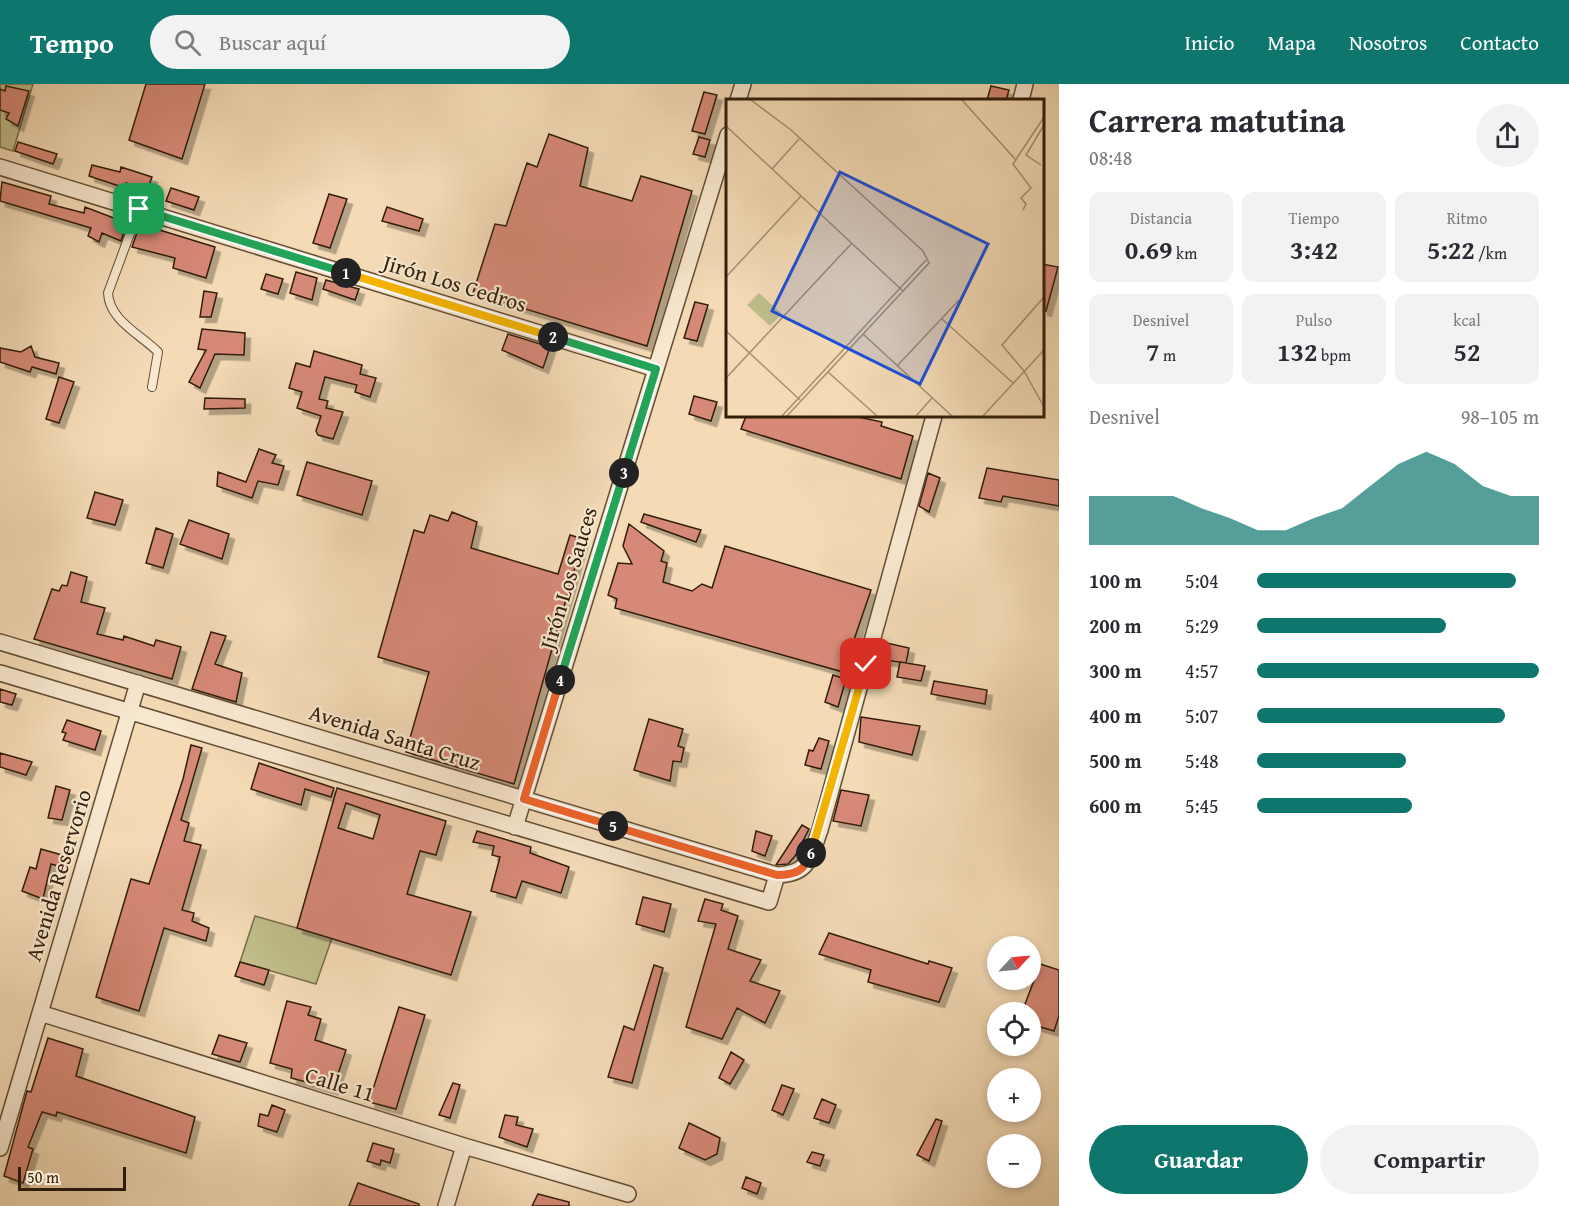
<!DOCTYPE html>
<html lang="es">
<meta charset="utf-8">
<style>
body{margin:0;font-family:"Gentium Book Plus",serif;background:#f2f2f3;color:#2b2b33;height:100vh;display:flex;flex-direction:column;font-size:22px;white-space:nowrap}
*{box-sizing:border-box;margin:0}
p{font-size:20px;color:#7c7c81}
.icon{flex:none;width:33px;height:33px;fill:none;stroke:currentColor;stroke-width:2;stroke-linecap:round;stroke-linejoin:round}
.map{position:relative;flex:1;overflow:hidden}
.sheet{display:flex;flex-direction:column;background:#fff;width:510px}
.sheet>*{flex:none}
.needle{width:39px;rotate:64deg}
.fabs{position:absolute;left:987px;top:852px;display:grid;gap:12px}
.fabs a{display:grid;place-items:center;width:54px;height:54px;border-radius:50%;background:#fff;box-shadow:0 3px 9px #0003;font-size:30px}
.scale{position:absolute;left:18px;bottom:15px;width:108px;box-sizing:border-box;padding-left:6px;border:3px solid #311e0a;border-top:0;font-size:16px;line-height:21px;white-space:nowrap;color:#311e0a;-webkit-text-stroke:4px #f8e8d0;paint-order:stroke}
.pin{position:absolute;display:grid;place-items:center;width:51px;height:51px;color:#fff;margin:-26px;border-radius:12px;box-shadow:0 3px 9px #0006}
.km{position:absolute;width:30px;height:30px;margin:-15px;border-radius:50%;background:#222;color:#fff;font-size:16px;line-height:30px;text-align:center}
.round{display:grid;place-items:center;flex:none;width:63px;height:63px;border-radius:32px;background:#f2f2f3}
.head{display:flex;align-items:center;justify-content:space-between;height:102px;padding:0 30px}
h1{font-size:33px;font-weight:700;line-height:45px}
.stats{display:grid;grid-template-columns:repeat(3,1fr);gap:9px;height:102px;padding:6px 30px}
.stats div{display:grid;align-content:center;border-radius:12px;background:#f2f2f3;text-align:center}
.stats b{font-size:26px;font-weight:700}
.stats small{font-size:16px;font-weight:400}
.stats p{font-size:16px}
.chart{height:168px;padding:12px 30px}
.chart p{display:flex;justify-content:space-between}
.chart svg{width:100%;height:108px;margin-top:6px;fill:#0f766e;opacity:.7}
.action{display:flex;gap:12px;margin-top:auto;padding:12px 30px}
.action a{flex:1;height:69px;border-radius:36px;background:#0f766e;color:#fff;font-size:24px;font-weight:700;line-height:69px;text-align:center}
.action a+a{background:#f2f2f3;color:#2b2b33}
ul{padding:0 30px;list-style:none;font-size:20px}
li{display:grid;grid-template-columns:96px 72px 1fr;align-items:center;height:45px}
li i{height:15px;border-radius:8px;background:#0f766e}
header{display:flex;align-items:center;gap:36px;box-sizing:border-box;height:84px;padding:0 30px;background:#0f766e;color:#fff}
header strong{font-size:28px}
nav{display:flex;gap:33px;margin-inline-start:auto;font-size:21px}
.search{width:420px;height:54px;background:#f2f2f3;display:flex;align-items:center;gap:15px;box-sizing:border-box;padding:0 21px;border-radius:33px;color:#7c7c81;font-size:22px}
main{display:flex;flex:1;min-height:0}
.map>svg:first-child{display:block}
.green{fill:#bfbf8b;stroke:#786e4a;stroke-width:1.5}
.building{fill:#d78977;stroke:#311e0a;stroke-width:1.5;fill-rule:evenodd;filter:url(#shadow)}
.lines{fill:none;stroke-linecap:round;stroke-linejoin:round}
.lane-casing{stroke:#624d35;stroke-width:10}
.street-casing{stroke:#624d35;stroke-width:18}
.lane{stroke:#f8e8d0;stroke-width:8}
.street{stroke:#f8e8d0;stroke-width:15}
.split-1-casing{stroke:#fff;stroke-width:12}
.split-2-casing{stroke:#fff;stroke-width:12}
.split-3-casing{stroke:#fff;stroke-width:12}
.split-4-casing{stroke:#fff;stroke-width:12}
.split-5-casing{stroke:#fff;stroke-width:12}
.split-6-casing{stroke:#fff;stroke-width:12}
.split-7-casing{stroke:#fff;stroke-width:12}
.split-1{stroke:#22a559;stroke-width:8}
.split-2{stroke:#f5b400;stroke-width:8}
.split-3{stroke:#22a559;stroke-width:8}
.split-4{stroke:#22a559;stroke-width:8}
.split-5{stroke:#f0652b;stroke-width:8}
.split-6{stroke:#f0652b;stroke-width:8}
.split-7{stroke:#f5b400;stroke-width:8}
.labels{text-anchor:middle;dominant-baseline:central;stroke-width:4.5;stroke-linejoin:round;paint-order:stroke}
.street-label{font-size:22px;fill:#311e0a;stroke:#f8e8d0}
.inset-road{fill:none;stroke:#a68f71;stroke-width:1.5}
.view{fill:#1d4ed8;fill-opacity:0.15;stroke:#1d4ed8;stroke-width:3}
.inset-edge{fill:none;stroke:#311e0a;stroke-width:3}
</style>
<header>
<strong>Tempo</strong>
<div class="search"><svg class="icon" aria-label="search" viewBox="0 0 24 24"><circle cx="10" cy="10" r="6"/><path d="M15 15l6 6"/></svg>Buscar aquí</div>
<nav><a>Inicio</a><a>Mapa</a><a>Nosotros</a><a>Contacto</a></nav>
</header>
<main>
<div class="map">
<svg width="1059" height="1122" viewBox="0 0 1059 1122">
<defs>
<filter id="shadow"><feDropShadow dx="5.5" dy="5.5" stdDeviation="0" flood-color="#0004"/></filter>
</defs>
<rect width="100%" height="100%" fill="#f4dbb6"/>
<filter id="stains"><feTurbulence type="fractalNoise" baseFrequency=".00333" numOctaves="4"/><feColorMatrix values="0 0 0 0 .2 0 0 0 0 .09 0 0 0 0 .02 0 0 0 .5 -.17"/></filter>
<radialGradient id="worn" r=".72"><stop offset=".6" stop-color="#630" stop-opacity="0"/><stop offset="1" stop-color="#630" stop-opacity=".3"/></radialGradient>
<!-- green -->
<path class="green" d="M0,0H33L13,67L0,63Z
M255,832L332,854L316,900L240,878Z"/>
<!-- building -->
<path class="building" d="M146,0H205L182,75L129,56Z
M6,2L29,7L18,42L6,35L9,29L0,26V5L5,7Z
M991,2L1009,6L1006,16H987Z
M704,8L717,11L705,50L692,47Z
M549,50L588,64L580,102L632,117L641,92L692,107L647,262L473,209L495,140L506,142L527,79L537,83Z
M699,53L710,56L705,73L693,70Z
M18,58L57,70L53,80L15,67Z
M92,81L120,88L121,83L152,93L147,106L126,99L125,104L89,92Z
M2,98L51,112L49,120L84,129L85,123L127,139L121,157L102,149L99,158L88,152L91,144L0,117Z
M171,104L199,113L194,126L166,117Z
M329,110L347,115L330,164L313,159Z
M387,123L423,135L419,147L382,137Z
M140,140L215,163L206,194L173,184L175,174L132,163Z
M1042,180L1058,183L1046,227L1042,226Z
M296,188L317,194L312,216L290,209Z
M266,190L283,195L278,210L261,205Z
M326,196L359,205L355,216L323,205Z
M204,207L217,209L211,233H200Z
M695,218L708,221L697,257L684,254Z
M202,245L245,249L244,271L215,270L200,304L189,298L206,266L198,265Z
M508,250L550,263L543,284L502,266Z
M31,262L35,273L59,279L56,290L32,283L30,288L0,278V264L21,268Z
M314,267L362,281L360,290L376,294L370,313L355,308L357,301L325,293L319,315L328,317L326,324L343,328L333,355L318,351L316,347L321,332L297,324L302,308L289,304L296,279L310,283Z
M59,293L74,298L59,339L46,335Z
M694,312L717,318L711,337L689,330Z
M205,314L245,315V324L204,325Z
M746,332H854L882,338L881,342L913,352L901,395L741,345Z
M259,365L276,371L272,379L284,382L278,401L258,397L252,414L217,402L218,388L246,398Z
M307,378L372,397L362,431L297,411Z
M987,384L1059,396V422L1003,412L1001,418L979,414Z
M928,389L940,394L929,428L919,422Z
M95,408L123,416L115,441L87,434Z
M452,428L477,438L471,464L558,490L570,451L583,455L514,700L406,668L429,588L378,573L414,446L424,449L430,431L448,437Z
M644,430L701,446L696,458L641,438Z
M189,436L229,450L222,475L180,460Z
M629,440L664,467L661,477L667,479L663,498L692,507L702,500L712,504L725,462L871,506L843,588L615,524L617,515L608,511L618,479L632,480L623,462Z
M156,444L173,450L163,484L146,479Z
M71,488L87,493L81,518L105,524L97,550L123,556L124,552L154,562L156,556L181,563L172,595L34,555L52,505L59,507L62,501L67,502Z
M211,548L226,552L215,580L242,589L236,618L192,605Z
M882,558L909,564L906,579L877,575Z
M900,578L925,582L921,597L897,593Z
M833,591L846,595L838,623L825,618Z
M934,597L987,606L985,620L931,610Z
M0,605L16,610L12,621L0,618Z
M861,633L920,642L912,671L859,658Z
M649,635L683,645L678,662L684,664L681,678L673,677L670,697L634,686Z
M67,636L101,647L95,666L63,656L66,649L62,648Z
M819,654L829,657L821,685L805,681L809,666L813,667Z
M191,661L202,664L181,736L189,739L184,757L201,761L182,826L194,829L192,837L209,844L206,857L164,844L139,927L96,913L131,795L149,800L183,695Z
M0,669L32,678L26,691L0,683Z
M259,679L334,704L331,713L305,705L301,721L251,705Z
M56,702L70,706L62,736L48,734Z
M337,704L446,737L436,771L420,767L407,810L471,828L451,891L297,844ZM346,719L380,731L373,755L338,744Z
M841,706L869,711L861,742L833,737Z
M802,741L809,745L795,772L788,780L776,781Z
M477,747L531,763L530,769L569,783L561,809L522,797L516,814L491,807L500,773L492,771L494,762L473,758Z
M756,747L772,752L765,772L752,767Z
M41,765L62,771L58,782L51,780L43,815L22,807L30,783L36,785Z
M643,813L671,820L664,848L636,840Z
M705,815L723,820L721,826L738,832L728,865L761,876L750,897L780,907L765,939L737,924L722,955L686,943L716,840L698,837Z
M829,849L928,880L929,877L952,884L939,918L868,898L871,886L819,870Z
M240,878L269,886L264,901L235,892Z
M1037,879L1059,886V932L1054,947L1030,940V928H1022L1036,891L1034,890Z
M654,881L663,884L632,999L608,993L624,942L634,946Z
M287,917L311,923L308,931L321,935L315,956L346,966L333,1005L291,994L292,985L270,979Z
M399,923L425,931L396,1025L369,1018Z
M219,951L247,959L240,978L212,970Z
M48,954L83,965L76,992L195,1033L186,1069L57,1028L56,1032L42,1028L28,1063L33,1065L23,1099L4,1092L27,1007L31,1008Z
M731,968L744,976L730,1000L719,994Z
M453,999L460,1001L450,1034L439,1031Z
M782,1001L794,1005L783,1031L772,1026Z
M822,1015L836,1021L829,1039L814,1034Z
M272,1021L285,1026L277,1048L258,1042L260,1030L268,1032Z
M505,1031L518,1033L516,1041L533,1045L527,1063L499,1053Z
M936,1035L942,1037L929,1077L917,1071Z
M689,1039L720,1054L717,1070L705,1076L679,1064Z
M373,1059L394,1065L390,1079L381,1076L380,1081L367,1077Z
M812,1068L824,1071L820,1082L807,1078Z
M746,1093L761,1099L757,1110L742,1104Z
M358,1099L419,1120V1122H349Z
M538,1110L569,1118V1122H532Z"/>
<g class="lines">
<defs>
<path id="lane" d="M139,125L108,209C109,236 140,250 158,268L152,303"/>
<path id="street" d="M738,16L743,0
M1021,16L1025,0
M0,83L656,285
M0,558L777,791C810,790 810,773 820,746L934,332
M0,589L769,818L777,791
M515,743L728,51
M40,929L464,1062L628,1110
M0,1064L138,599
M446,1122L464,1062"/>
</defs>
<!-- lane casing -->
<use href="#lane" class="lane-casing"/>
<!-- street casing -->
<use href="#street" class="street-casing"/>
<!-- lane -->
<use href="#lane" class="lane"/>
<!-- street -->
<use href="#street" class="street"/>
</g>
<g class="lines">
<defs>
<path id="split-1" d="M139,125L346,189"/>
<path id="split-2" d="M346,189L553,253"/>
<path id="split-3" d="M553,253L656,285L624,389"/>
<path id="split-4" d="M560,596L624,389"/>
<path id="split-5" d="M560,596L524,715L613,742"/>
<path id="split-6" d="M613,742L777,791C795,791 805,787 811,769"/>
<path id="split-7" d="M811,769L866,580"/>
</defs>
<!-- split-1 casing -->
<use href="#split-1" class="split-1-casing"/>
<!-- split-2 casing -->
<use href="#split-2" class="split-2-casing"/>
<!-- split-3 casing -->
<use href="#split-3" class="split-3-casing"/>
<!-- split-4 casing -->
<use href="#split-4" class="split-4-casing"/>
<!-- split-5 casing -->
<use href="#split-5" class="split-5-casing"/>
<!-- split-6 casing -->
<use href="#split-6" class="split-6-casing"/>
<!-- split-7 casing -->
<use href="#split-7" class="split-7-casing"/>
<!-- split-1 -->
<use href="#split-1" class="split-1"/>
<!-- split-2 -->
<use href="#split-2" class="split-2"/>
<!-- split-3 -->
<use href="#split-3" class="split-3"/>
<!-- split-4 -->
<use href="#split-4" class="split-4"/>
<!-- split-5 -->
<use href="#split-5" class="split-5"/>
<!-- split-6 -->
<use href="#split-6" class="split-6"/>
<!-- split-7 -->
<use href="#split-7" class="split-7"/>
</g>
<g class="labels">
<!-- street labels -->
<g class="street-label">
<text transform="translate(455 199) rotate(17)">Jirón Los Cedros</text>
<text transform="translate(568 494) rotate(-73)">Jirón Los Sauces</text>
<text transform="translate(395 653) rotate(17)">Avenida Santa Cruz</text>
<text transform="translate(58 791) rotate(-73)">Avenida Reservorio</text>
<text transform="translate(340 1000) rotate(17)">Calle 11</text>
</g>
</g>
<!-- overview -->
<g transform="translate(726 15)">
<rect width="318" height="318" fill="#f4dbb6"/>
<path d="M33,194L56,215L44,227L21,206Z" fill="#bfbf8b"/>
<path class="inset-road" d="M25,1L65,31L197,152L203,164L61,317M236,1L289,60M0,27L177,192M315,66L300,56L318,26M46,70L73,40M297,111L300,105L295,99L305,89L287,65L318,18M0,178L75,97M318,198L276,246L298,272L318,308M216,220L287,284M0,232L74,301M137,235L226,317M171,267L233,201M102,273L151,317M0,279L126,144M56,317L200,161M190,317L206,299M257,317L318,251"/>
<path class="view" d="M114,73L262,145L194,285L46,212Z"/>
<rect width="318" height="318" class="inset-edge"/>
</g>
<rect width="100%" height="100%" filter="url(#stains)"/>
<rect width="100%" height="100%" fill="url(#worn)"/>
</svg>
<div class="fabs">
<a><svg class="needle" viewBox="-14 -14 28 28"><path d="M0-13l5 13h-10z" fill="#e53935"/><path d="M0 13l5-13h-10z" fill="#7c7c81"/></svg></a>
<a><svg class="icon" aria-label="locate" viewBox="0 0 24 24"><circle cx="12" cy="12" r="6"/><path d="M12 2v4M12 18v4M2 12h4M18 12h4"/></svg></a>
<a>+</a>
<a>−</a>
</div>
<div class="scale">50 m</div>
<div class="pin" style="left:139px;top:125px;background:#1e9e55"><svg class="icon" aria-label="arrive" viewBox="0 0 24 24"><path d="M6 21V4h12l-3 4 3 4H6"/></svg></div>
<div class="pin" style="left:866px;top:580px;background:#d93025"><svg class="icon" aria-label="check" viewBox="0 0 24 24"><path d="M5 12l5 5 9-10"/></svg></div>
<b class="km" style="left:346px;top:189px">1</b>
<b class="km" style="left:553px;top:253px">2</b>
<b class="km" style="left:624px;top:389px">3</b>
<b class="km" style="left:560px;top:596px">4</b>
<b class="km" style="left:613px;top:742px">5</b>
<b class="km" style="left:811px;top:769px">6</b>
</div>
<section class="sheet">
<div class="head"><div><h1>Carrera matutina</h1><p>08:48</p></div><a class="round"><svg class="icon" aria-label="share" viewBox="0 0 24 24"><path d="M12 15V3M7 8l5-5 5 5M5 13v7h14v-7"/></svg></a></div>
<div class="stats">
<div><p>Distancia</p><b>0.69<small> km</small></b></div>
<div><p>Tiempo</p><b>3:42</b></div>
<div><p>Ritmo</p><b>5:22<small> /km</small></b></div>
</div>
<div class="stats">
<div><p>Desnivel</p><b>7<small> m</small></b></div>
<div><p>Pulso</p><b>132<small> bpm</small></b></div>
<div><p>kcal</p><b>52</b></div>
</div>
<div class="chart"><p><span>Desnivel</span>98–105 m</p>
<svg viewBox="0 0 160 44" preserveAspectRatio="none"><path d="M0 44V24L10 24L20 24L30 24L40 29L50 33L60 38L70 38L80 33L90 29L100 20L110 11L120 6L130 11L140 20L150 24L160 24V44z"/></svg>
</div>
<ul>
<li><b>100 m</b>5:04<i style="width:92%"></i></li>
<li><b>200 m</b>5:29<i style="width:67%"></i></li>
<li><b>300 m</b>4:57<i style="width:100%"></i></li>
<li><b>400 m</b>5:07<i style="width:88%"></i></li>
<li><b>500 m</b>5:48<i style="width:53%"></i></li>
<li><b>600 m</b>5:45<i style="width:55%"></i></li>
</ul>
<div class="action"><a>Guardar</a><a>Compartir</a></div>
</section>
</main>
